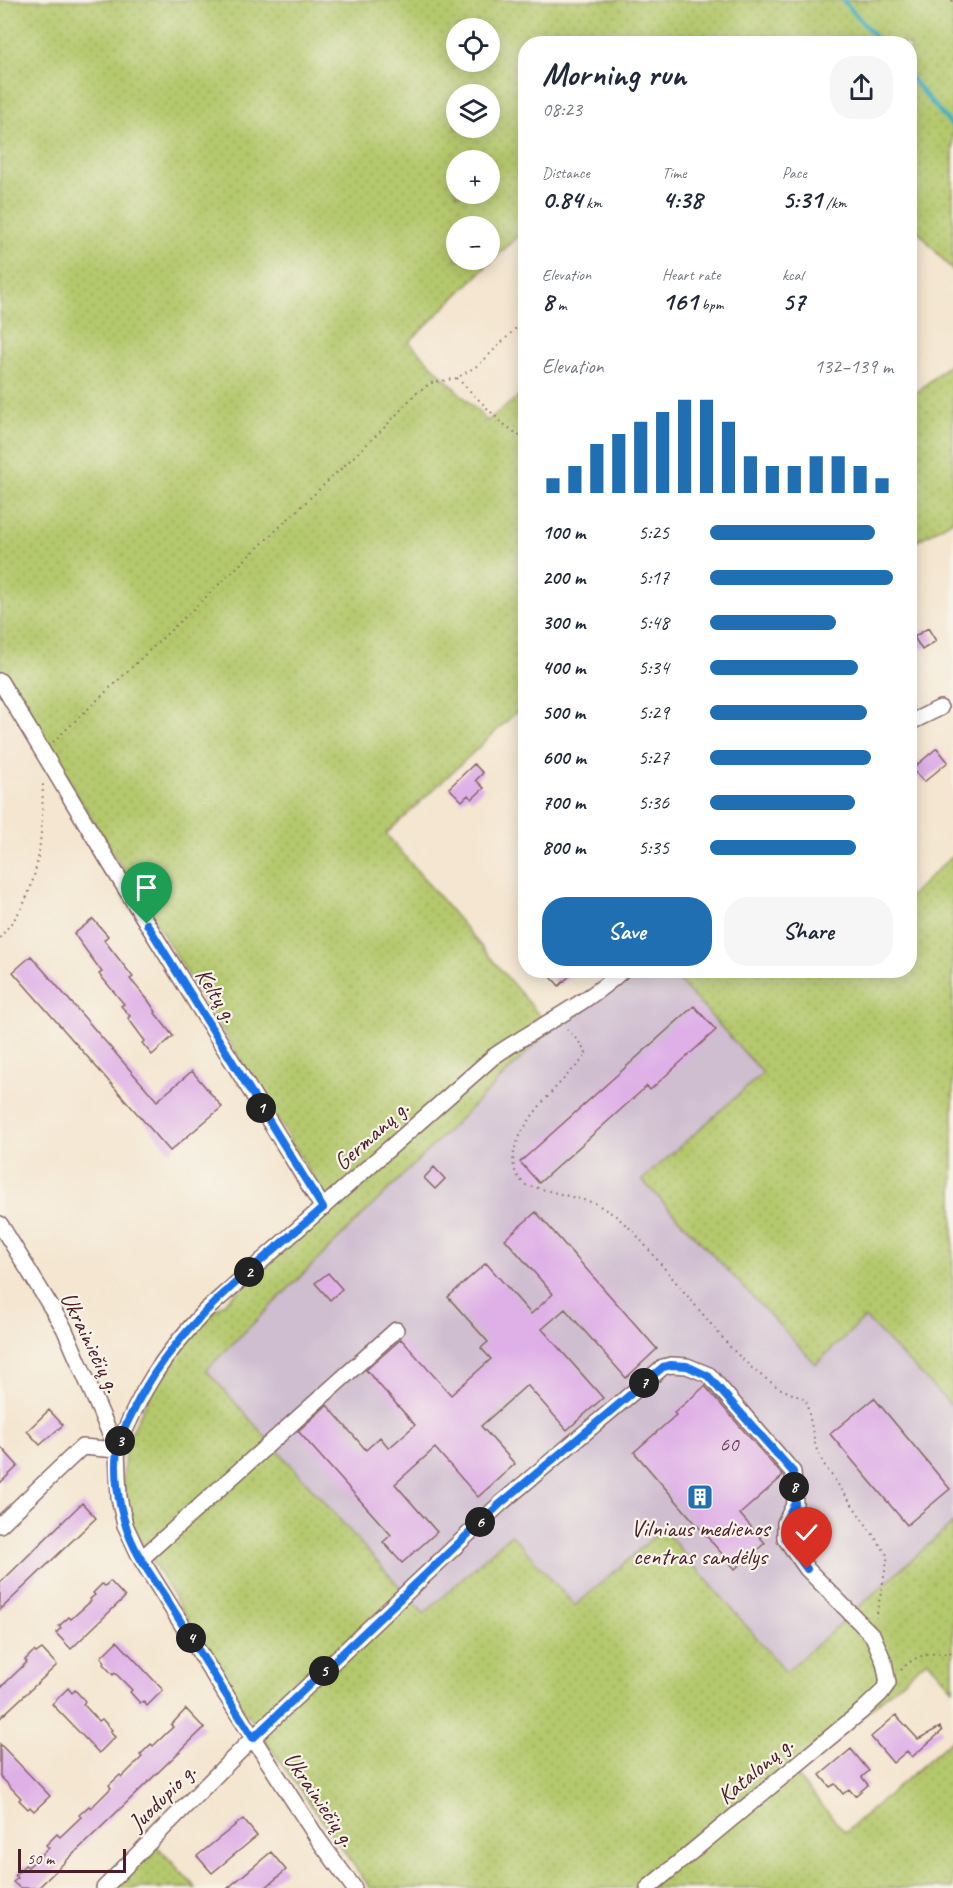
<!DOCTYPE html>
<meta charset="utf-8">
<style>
body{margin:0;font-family:Caveat,sans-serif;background:#f6f6f7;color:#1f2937;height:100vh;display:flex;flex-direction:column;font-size:22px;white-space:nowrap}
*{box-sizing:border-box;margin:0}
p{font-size:20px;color:#747a83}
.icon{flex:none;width:33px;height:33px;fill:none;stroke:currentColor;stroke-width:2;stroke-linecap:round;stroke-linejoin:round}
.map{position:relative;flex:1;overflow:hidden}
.details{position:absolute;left:518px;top:36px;width:399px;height:942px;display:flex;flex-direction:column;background:#fff;border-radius:24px;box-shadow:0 3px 15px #0003}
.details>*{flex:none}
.controls{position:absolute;left:446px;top:18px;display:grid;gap:12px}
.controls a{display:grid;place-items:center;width:54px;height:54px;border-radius:50%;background:#fff;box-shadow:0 3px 15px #0003;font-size:30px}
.scale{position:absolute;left:18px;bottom:15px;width:108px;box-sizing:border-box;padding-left:6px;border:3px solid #4a1f2b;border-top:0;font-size:16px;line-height:21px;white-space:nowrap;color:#4a1f2b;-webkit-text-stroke:4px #f7f3e8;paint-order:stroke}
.pin{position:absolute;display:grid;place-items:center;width:51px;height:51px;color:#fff;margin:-62px -26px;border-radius:50% 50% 50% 0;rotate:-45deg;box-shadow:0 0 6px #0007}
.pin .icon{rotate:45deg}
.km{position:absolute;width:30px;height:30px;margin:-15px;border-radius:50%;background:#222;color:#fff;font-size:16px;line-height:30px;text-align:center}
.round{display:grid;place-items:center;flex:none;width:63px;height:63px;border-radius:24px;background:#f6f6f7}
.headline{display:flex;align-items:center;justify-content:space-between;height:102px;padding:0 24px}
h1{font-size:33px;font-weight:600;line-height:45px}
.figures{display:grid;grid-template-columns:repeat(3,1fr);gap:9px;height:102px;padding:6px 24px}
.figures div{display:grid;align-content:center}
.figures b{font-size:26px;font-weight:600}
.figures small{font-size:16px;font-weight:400}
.figures p{font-size:16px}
.chart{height:168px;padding:12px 24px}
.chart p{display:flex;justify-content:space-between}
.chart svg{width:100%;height:108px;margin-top:6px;stroke:#1f6fb2;stroke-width:6}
.action{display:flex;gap:12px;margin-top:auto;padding:12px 24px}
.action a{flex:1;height:69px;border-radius:24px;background:#1f6fb2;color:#fff;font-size:24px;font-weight:600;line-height:69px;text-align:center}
.action a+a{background:#f6f6f7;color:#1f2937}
ul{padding:0 24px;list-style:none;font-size:20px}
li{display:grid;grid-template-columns:96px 72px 1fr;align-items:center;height:45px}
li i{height:15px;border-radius:8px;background:#1f6fb2}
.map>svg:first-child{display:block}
.industrial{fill:#cfbdd0}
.grass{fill:url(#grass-dots);stroke:#7f744c;stroke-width:1.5;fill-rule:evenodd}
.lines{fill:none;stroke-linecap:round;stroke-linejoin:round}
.stream{stroke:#41aebf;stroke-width:4.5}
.building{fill:#dfb0e7}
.minor-casing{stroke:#866565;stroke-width:18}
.path{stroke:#866565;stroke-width:2;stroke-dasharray:1.5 4.5;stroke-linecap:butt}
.minor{stroke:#fff;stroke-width:15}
.route-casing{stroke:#fff;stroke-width:12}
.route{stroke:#1a73e8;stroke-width:8}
.labels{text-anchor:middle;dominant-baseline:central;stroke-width:4.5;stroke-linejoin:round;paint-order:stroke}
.number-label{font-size:21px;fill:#6f435a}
.street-label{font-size:24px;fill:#4a1f2b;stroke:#f7f3e8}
.poi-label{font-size:24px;fill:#4a1f2b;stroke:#f7f3e8}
</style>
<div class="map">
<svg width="953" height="1888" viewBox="0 0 953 1888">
<defs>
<pattern id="grass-dots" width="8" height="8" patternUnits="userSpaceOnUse" patternTransform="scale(1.5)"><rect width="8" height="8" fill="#b4c86c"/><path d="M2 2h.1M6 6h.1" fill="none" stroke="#9cab5e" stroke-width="1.8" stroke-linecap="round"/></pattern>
</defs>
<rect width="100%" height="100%" fill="#f7f3e8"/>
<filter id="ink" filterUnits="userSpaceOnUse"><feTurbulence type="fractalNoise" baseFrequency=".0167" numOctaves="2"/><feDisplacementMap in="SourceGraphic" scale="12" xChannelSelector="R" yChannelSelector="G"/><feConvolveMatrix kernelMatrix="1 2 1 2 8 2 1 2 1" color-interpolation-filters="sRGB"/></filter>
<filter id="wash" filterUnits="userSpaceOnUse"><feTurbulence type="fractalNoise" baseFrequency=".008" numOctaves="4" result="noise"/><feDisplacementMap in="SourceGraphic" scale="24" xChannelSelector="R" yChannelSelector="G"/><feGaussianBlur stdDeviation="1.35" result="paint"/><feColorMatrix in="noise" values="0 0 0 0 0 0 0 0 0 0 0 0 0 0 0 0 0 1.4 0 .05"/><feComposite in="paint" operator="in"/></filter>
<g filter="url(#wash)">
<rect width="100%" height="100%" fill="#f4e6d0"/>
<!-- industrial -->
<path class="industrial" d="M634,971H670L764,1073L642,1179L815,1363L864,1318L953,1407V1523L785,1672L663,1530L575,1606L511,1534L424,1615L206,1370L551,1029Z"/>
<!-- grass -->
<path class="grass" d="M0,0H953V271L909,221V44H525V229L409,342L487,421L525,391V704L386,834L551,1029L206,1370L424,1614L511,1534L575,1606L663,1529L786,1672L953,1523V1689L927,1660L795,1774L845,1832L953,1739V1888H370L237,1701L136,1534L126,1506L123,1480L125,1453L131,1432L161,1373L202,1322L327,1214L324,1195L0,670ZM456,28H489V62H456ZM456,94H489V128H456ZM456,160H489V194H456ZM456,226H489V260H456Z
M953,361V520L909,546V399Z
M953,855V1407L865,1318L816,1364L642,1180L763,1073L670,971L909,970V897Z
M156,1845L196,1888H114Z"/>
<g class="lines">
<!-- stream -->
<path class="stream" d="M843,0L881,44
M909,76L953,127"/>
</g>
<g id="blocks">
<!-- building -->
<path class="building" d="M928,628L936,641L922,650L914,637Z
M937,748L948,762L924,782L912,769Z
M474,764L483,773L476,780L484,788L472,799L468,795L462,801L449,788Z
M93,919L108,936L104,940L133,977L130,979L148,1000L156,1012L155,1013L173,1036L152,1055L142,1043L145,1041L128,1018L130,1016L121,1006L124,1004L99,974L102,972L74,934Z
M31,956L157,1101L192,1071L222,1107L170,1151L13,972Z
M545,970H576L559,986Z
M694,1006L716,1030L650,1090L647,1086L539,1183L520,1162Z
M434,1167L445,1179L435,1189L424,1178Z
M536,1212L657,1349L626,1378L565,1309L542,1329L603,1398L567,1430L527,1385L481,1426L515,1464L478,1497L435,1448L395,1484L437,1532L402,1563L383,1542L391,1535L298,1431L327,1405L366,1450L380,1437L389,1448L415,1425L366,1370L401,1339L451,1395L491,1359L481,1348L488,1342L448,1297L486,1263L531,1314L553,1294L505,1239Z
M328,1273L342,1289L330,1300L315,1283Z
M705,1386L783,1476L740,1514L765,1543L735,1569L634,1452L676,1415L674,1413Z
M874,1398L950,1489L907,1525L830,1434Z
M49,1410L63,1425L40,1445L27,1431Z
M0,1446L18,1466L0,1483Z
M82,1503L96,1518L0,1610V1583Z
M110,1581L125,1597L71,1649L56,1633L61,1628L59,1626L69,1617L71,1619L91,1601L90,1599L95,1595L93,1593L102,1584L105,1586Z
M117,1641L163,1690L147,1706L143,1701L140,1703L130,1692L132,1690L115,1673L113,1675L103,1664L105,1662L101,1657Z
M42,1649L57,1665L0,1718V1688L22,1667L27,1662L25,1660L34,1651L36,1653Z
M68,1688L72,1693L75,1690L85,1701L83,1704L99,1721L102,1719L112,1730L110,1732L115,1737L99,1753L52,1704Z
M186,1709L204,1728L38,1888H20L13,1882L18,1878L15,1875L25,1865L28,1867L49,1848L46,1845L57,1834L60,1837L81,1817L79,1815L89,1806L91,1808L111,1788L109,1785L120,1775L122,1777L142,1757L140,1755L151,1744L153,1746L173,1727L171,1725Z
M896,1715L918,1739L940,1727L942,1731L912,1757L907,1751L893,1763L871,1737Z
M0,1744L50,1796L34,1811L30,1807L28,1809L19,1800L21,1798L0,1776Z
M851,1749L869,1771L862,1777L868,1785L855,1796L849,1789L843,1794L835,1784L830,1787L820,1775Z
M243,1819L257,1836L212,1873L197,1856Z
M271,1852L286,1870L265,1888H228Z"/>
</g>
</g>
<g filter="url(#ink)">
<use href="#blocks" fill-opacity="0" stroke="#866565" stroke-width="1.5"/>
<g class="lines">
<defs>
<path id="minor" d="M0,681L114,870L323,1208
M909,723L940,708
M0,1224L64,1328L117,1450L119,1498L125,1525L141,1559L253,1738L318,1839L354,1888
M117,1450C140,1391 162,1357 205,1311L493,1057C536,1027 584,1006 623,970
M0,1525L82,1447L117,1450
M141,1559L396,1330
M104,1888L253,1738L500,1504L663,1367L671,1365L687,1366L709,1375L793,1472L795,1503L785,1523V1538L807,1569L873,1636L884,1662L888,1683L881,1693L863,1710L648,1888"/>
</defs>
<!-- minor casing -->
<use href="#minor" class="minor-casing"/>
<!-- path -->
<path class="path" d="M952,0L953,2
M457,378L501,422L525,440
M53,742L386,426L416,393L431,383L457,378L480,364L525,319
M0,938C7,928 16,918 22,907C42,870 42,823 43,783
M567,1029L579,1042L587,1055C564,1080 482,1152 526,1185L595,1203L616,1216L634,1232L731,1348L755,1371L779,1388L806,1400L816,1448L825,1466L888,1556L876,1618
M901,1670C915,1655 929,1652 949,1654L953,1650"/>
<!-- minor -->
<use href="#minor" class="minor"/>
</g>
</g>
<g class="lines" filter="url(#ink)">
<defs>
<path id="route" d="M147,924L323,1208C253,1268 176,1324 134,1409C128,1421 119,1437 117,1451C114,1473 118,1502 125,1523C133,1552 153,1578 169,1603C197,1648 225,1693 253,1738L500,1504L663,1367L671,1365L687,1366L708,1376L793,1472L795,1503L784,1523L785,1538L807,1569"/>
</defs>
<!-- route casing -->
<use href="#route" class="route-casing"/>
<!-- route -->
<use href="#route" class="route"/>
</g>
<!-- icons -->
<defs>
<symbol id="building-square" viewBox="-11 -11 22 22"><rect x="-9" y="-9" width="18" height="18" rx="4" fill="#1f6fb2" stroke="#f7f3e8"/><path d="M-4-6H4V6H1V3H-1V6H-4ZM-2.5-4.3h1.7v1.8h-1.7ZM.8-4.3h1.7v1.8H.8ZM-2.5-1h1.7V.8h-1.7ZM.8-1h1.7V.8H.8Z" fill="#fff"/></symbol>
</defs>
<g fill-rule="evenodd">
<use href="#building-square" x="685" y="1482" width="30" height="30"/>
</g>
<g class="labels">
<!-- number labels -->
<g class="number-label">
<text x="729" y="1444">60</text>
</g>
<!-- street labels -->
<g class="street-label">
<text transform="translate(217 995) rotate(58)">Keltų g.</text>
<text transform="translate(371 1135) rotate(-42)">Germanų g.</text>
<text transform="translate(91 1342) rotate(64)">Ukrainiečių g.</text>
<text transform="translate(755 1770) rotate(-40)">Katalonų g.</text>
<text transform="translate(162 1797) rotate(-45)">Juodupio g.</text>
<text transform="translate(320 1799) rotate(56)">Ukrainiečių g.</text>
</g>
<!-- poi labels -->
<g class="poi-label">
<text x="700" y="1528">Vilniaus medienos<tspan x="700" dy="28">centras sandėlys</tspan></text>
</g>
</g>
</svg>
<div class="controls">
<a><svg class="icon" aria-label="locate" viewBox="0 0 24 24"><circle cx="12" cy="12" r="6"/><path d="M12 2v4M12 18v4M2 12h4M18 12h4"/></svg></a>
<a><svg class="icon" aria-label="layers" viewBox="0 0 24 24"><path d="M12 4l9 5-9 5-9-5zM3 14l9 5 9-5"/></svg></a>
<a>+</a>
<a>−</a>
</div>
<div class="scale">50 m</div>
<div class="pin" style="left:147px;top:924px;background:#1e9e55"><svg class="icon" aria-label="arrive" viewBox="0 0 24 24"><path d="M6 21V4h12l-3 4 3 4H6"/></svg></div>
<div class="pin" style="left:807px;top:1569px;background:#d93025"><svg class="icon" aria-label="check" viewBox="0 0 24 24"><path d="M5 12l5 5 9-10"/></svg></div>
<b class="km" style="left:261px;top:1108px">1</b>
<b class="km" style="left:249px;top:1272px">2</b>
<b class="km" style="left:120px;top:1441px">3</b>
<b class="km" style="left:191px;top:1638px">4</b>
<b class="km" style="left:324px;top:1671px">5</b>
<b class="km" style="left:480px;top:1522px">6</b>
<b class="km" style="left:644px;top:1383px">7</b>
<b class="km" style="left:794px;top:1487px">8</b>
<section class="details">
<div class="headline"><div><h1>Morning run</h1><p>08:23</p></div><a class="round"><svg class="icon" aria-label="share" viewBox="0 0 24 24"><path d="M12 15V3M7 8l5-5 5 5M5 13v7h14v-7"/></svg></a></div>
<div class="figures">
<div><p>Distance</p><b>0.84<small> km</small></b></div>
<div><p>Time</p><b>4:38</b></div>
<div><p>Pace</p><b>5:31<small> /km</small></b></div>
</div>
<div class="figures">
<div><p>Elevation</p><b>8<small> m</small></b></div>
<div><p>Heart rate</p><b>161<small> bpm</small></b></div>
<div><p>kcal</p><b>57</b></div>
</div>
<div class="chart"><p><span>Elevation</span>132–139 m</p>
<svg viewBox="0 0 160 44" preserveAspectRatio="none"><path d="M5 44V38M15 44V33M25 44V24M35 44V20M45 44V15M55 44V11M65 44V6M75 44V6M85 44V15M95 44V29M105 44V33M115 44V33M125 44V29M135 44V29M145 44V33M155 44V38"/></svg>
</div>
<ul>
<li><b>100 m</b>5:25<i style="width:90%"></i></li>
<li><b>200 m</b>5:17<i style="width:100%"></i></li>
<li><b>300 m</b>5:48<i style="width:69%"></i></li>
<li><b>400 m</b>5:34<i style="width:81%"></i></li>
<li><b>500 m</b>5:29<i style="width:86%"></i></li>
<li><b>600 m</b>5:27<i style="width:88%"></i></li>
<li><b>700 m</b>5:36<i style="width:79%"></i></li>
<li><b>800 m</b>5:35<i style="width:80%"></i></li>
</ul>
<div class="action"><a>Save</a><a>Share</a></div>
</section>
</div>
